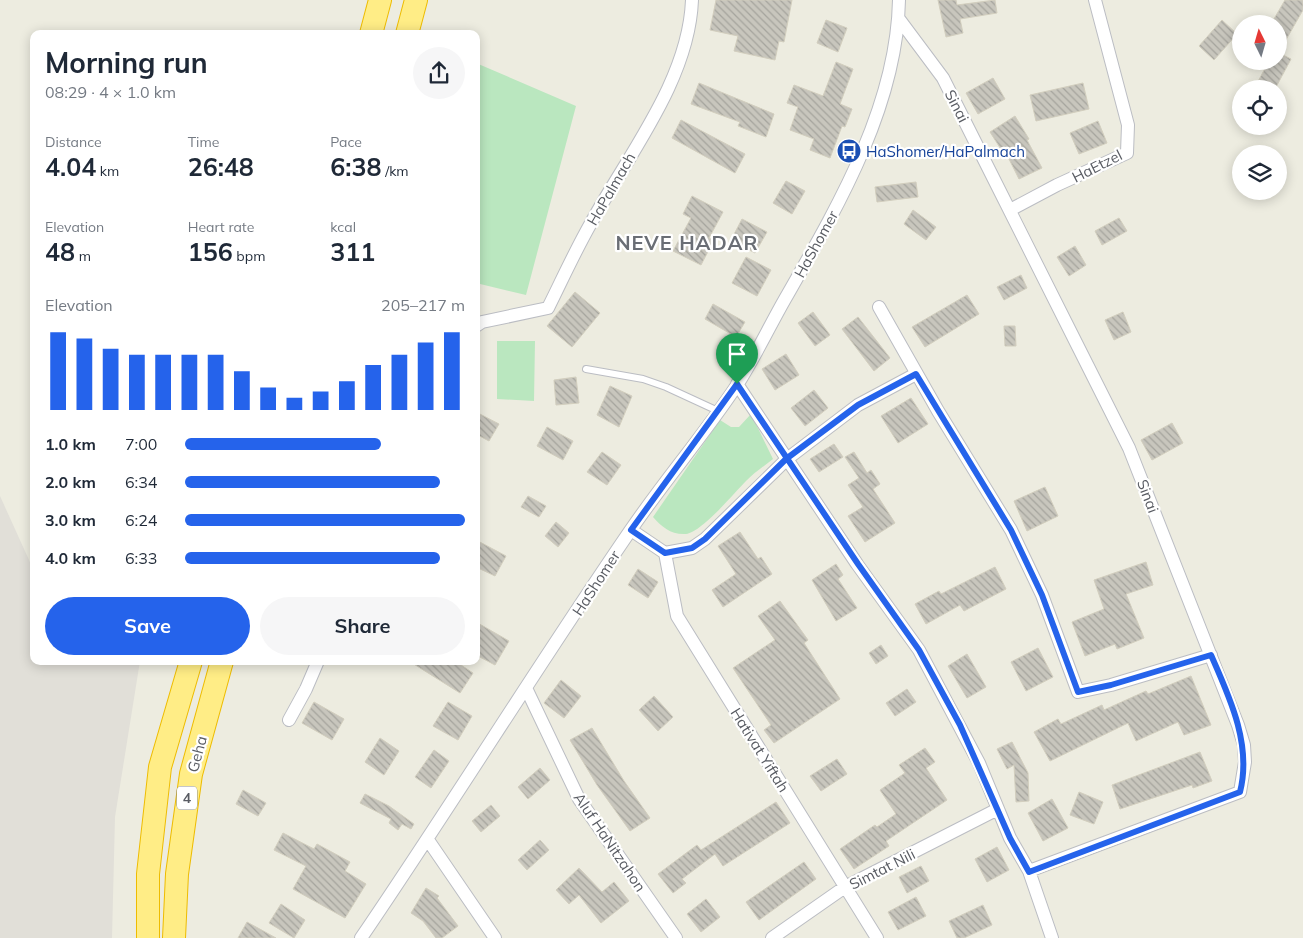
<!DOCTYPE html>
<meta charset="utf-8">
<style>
body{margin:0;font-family:Mulish,sans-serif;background:#f6f6f7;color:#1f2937;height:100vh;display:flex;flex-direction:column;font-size:19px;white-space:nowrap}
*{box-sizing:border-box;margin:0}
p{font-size:16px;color:#747a83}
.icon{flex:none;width:28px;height:28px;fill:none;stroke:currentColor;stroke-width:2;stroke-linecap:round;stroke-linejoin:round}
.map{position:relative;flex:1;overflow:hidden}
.details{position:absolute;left:30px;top:30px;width:450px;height:635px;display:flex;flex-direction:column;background:#fff;border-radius:10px;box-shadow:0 2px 12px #0003}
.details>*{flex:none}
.needle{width:32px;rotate:355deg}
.controls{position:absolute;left:1232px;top:15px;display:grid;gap:10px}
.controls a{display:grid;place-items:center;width:55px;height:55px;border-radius:50%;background:#fff;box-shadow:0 2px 12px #0003;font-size:25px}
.pin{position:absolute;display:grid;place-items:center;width:42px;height:42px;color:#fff;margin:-51px -21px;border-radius:50% 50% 50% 0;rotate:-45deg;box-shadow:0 0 5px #0007}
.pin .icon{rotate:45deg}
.round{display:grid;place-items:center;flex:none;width:52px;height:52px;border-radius:26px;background:#f6f6f7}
.summary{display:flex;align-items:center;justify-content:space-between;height:85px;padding:0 15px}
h1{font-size:28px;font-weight:700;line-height:38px}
.metrics{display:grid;grid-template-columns:repeat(3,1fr);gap:8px;height:85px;padding:5px 15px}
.metrics div{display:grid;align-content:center}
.metrics b{font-size:25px;font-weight:700}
.metrics small{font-size:14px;font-weight:400}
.metrics p{font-size:14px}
.chart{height:140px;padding:10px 15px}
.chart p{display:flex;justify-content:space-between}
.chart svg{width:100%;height:90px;margin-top:5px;stroke:#2563eb;stroke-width:6}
.action{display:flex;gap:10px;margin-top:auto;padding:10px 15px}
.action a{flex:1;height:58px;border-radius:30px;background:#2563eb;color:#fff;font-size:20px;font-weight:700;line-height:58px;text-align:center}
.action a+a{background:#f6f6f7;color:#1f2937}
ul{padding:0 15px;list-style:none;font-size:16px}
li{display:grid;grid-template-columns:80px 60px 1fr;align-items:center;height:38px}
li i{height:12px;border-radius:6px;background:#2563eb}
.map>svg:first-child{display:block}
.industrial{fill:#e1dfd8}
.garden{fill:#bae7bf}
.building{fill:url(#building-back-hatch);stroke:#d2cebe}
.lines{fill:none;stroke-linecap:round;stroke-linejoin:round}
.lane-casing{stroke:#bbbdc3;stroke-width:8}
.street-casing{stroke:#bbbdc3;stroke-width:14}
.highway-casing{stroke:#eebc00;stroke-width:24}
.lane{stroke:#fff;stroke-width:6}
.street{stroke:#fff;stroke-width:12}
.highway{stroke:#ffed86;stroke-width:22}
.route-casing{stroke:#fff;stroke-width:10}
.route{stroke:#2563eb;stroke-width:6}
.labels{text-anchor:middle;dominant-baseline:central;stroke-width:4.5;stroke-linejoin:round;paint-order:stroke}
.shield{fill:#fff;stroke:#8b8d92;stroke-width:1}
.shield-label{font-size:14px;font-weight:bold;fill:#595c63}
.street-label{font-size:15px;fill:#595c63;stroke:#fff}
.transit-label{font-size:15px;fill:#164399;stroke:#fff;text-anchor:start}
.district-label{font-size:20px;font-weight:bold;letter-spacing:1px;fill:#6a6e75;stroke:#fff}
</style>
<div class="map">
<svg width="1303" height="938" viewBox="0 0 1303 938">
<defs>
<pattern id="building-back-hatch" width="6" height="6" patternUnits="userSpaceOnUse" patternTransform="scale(1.25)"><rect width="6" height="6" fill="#c8c6bd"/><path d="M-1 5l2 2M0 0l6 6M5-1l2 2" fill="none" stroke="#a5a49d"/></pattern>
</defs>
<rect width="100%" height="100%" fill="#edece0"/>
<!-- industrial -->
<path class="industrial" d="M0,496L34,571V661H140L115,817L112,938H0Z"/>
<!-- garden -->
<path class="garden" d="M476,63L576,106L526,295L476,283Z
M497,341H535L534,401L497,399Z
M751,414L773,459C764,466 754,473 746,481C734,493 702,532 686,534C671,535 662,527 653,517L720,420L731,427H739Z"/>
<!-- building -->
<path class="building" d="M716,0H792L784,42L779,41L775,60L734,51L738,36L710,30Z
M938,0H956L957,5L995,0L997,13L960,19L963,33L946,37Z
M1285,0H1303V10L1279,52V24H1271Z
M826,20L847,28L838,52L817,43Z
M1222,20L1237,34L1214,60L1199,46Z
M1279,53L1291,59L1275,89H1254L1269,61H1279Z
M836,62L853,69L840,104L852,109L845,127L842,126L830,158L810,150L814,139L790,130L798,107L787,103L794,85L823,96Z
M993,78L1005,99L978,114L966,93Z
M699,83L774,114L766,137L738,126L740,122L691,104Z
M1083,83L1089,109L1036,121L1030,95Z
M1015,116L1029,139L1027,140L1042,168L1019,179L1006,153L1004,154L990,132Z
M681,120L745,154L735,173L672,138Z
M1098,121L1107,143L1079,154L1070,133Z
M786,181L805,191L792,214L773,203Z
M916,182L918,197L877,202L875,187Z
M692,196L723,212L709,238L714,240L701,265L673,251L691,218L683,214Z
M913,210L936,227L926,240L904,224Z
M1119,218L1127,231L1102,245L1095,231Z
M742,219L767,232L755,253L731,240Z
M1075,246L1086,265L1069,276L1057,257Z
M746,257L771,270L757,296L732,283Z
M1021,275L1027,288L1004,300L997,287Z
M575,292L600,313L572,347L547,326Z
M967,295L979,314L925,347L912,327Z
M713,304L745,322L736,337L705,319Z
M813,312L830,335L815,346L798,323Z
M1123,312L1131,332L1114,340L1105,320Z
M858,317L890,358L874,371L842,329Z
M1004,326H1015L1016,346H1005Z
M786,354L799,375L775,390L762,369Z
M576,377L579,403L556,405L554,380Z
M610,386L632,396L619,427L597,415Z
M814,390L828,408L805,426L791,408Z
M911,398L928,424L898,443L881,416Z
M476,412L499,424L489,441L476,434Z
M1172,423L1183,443L1152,460L1141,440Z
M547,427L573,441L563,460L537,446Z
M834,444L843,457L819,472L810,459Z
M602,452L621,465L607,485L587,472Z
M854,452L867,473L871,470L880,484L873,489L895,523L865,542L848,516L863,507L848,485L859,478L845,457Z
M1045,487L1058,516L1027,531L1014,501Z
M528,496L546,506L539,517L521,507Z
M556,522L569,533L558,547L545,536Z
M740,532L758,559L761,557L772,574L723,607L712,590L736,574L718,546Z
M476,540L506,556L495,576L476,567Z
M1146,562L1153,585L1126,594L1144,638L1117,649L1115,644L1085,656L1072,622L1104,609L1094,580Z
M836,564L843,575L838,579L857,608L836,621L812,580Z
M995,567L1006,589L964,611L960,605L926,624L915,604L939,591L941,594Z
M638,569L658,582L648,598L628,585Z
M780,601L808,640L804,643L840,699L774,743L764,730L771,725L733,668L775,640L758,616Z
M476,622L509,641L495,665L476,655Z
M881,645L888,656L876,664L869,653Z
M1038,648L1053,677L1026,691L1011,662Z
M967,654L986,687L967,698L948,666Z
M409,661H455L473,673L460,693Z
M1191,676L1211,725L1184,735L1178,722L1136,741L1128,723L1050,761L1034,732L1058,719L1061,724L1102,705L1104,710L1146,691L1148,694Z
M561,680L581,696L564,718L544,703Z
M907,689L916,702L895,716L886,703Z
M654,696L673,717L658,731L639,710Z
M314,702L344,719L332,740L302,723Z
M448,702L472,716L458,740L433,726Z
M592,728L624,781L650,818L630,831L597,785L570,740Z
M380,738L399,751L384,775L365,762Z
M1012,742L1028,773L1029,801L1016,802L1014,765L1007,769L997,749Z
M925,748L935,762L926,768L947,800L886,841L889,846L854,869L840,849L875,825L877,827L896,814L880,790L905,773L899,765Z
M434,750L449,761L431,788L415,777Z
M1200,752L1212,781L1193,788L1192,785L1120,809L1112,785Z
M837,759L847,774L821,791L810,776Z
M540,768L550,780L528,799L518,787Z
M243,790L266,803L258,816L236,804Z
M1079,792L1103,802L1094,824L1070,815Z
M365,794L389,806L414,824L411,829L402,824L398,830L389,823L391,819L360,803Z
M1052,799L1068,828L1043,841L1028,813Z
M776,802L790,823L723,866L715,854L682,879L686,883L673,893L658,874L697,845L701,850Z
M491,805L500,816L481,832L472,821Z
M283,833L314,849L317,844L350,862L345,871L366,884L345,918L293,889L306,866L274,850Z
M540,840L549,850L527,870L518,860Z
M997,847L1009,870L987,882L975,859Z
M804,862L816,879L759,920L746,902Z
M921,866L929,881L907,893L899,877Z
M579,868L602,892L614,882L629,901L601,923L579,895L569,904L556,890Z
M426,888L439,896L437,898L458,926L442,938H436L423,921L411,913Z
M916,897L926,916L898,930L888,912Z
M706,899L720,917L701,932L687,914Z
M281,904L305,920L294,938L269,923Z
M983,905L992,925L964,938H957L949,921Z
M247,922L276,938H238Z"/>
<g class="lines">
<defs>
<path id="lane" d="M586,369L643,379L666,387L718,411"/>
<path id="street" d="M899,19L943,78L1129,448L1238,725L1244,745L1245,762L1240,792L1029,871
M1010,210L1057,185L1127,153L1128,125L1095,0
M879,307L938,411L1011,530L1042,595L1078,692L1111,685L1211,655
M476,326L482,322L548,308C562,280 575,251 591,223C628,155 689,80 692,0
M737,384L857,564L919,650L979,763L1010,838L1029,871L1052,938
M631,530L665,553L692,548L705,539L787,459L858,405L916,374
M665,553L677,616L877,938
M526,688L579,799L676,938
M289,720L306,689L318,661
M428,840L495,938
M361,938C453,803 538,665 630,531C664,481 704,435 737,385C755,357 769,327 785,299C837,208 897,107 899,0
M772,938L845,887L998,809"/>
<path id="highway" d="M371,34L380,0
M407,34L416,0
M148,938V874L160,767L191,661
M174,938L177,874L191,774L222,661"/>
</defs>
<!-- lane casing -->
<use href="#lane" class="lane-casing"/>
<!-- street casing -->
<use href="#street" class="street-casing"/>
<!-- highway casing -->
<use href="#highway" class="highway-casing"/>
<!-- lane -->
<use href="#lane" class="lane"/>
<!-- street -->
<use href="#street" class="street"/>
<!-- highway -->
<use href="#highway" class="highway"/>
</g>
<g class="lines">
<defs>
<path id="route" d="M737,384L858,564L919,650L960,725L1010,838L1029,872L1240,792C1252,745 1230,698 1211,655L1111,685L1078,692L1042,595L1011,530L916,374L858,405L786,459L705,539L692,548L665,553L631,530L737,384"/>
</defs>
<!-- route casing -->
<use href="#route" class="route-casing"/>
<!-- route -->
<use href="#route" class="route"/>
</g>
<!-- icons -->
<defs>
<symbol id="bus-disc" viewBox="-11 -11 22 22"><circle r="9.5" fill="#1a4fb4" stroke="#fff"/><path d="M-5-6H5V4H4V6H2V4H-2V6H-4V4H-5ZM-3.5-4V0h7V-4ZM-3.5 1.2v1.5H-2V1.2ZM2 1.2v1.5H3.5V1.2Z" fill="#fff"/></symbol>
</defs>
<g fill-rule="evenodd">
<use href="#bus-disc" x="835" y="137" width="28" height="28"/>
</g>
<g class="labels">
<!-- shield labels -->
<rect class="shield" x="177" y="786.5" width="20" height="23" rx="4"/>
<g class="shield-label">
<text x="187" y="798">4</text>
</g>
<!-- street labels -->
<g class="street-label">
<text transform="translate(957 106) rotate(63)">Sinai</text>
<text transform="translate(1097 166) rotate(-27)">HaEtzel</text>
<text transform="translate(611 189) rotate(-60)">HaPalmach</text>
<text transform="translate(816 244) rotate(-61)">HaShomer</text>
<text transform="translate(1148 496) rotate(69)">Sinai</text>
<text transform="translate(596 583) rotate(-57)">HaShomer</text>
<text transform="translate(760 750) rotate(58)">Hativat Yiftah</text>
<text transform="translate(197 754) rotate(-75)">Geha</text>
<text transform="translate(610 842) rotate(56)">Aluf HaNitzahon</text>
<text transform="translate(882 869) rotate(-27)">Simtat Nili</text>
</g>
<!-- transit labels -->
<g class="transit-label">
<text x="866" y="151">HaShomer/HaPalmach</text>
</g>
<!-- district labels -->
<g class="district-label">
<text x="687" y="242">NEVE HADAR</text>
</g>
</g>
</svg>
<div class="controls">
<a><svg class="needle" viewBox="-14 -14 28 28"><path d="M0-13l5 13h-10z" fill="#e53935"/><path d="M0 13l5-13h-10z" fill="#747a83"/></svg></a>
<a><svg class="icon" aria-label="locate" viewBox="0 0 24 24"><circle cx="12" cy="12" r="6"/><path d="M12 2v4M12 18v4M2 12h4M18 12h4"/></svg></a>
<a><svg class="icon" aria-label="layers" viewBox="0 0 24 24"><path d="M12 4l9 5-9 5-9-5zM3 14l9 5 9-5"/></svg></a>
</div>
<div class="pin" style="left:737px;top:384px;background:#1e9e55"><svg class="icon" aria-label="arrive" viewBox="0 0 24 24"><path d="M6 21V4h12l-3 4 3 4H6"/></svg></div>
<section class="details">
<div class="summary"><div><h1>Morning run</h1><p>08:29 · 4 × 1.0 km</p></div><a class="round"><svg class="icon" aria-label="share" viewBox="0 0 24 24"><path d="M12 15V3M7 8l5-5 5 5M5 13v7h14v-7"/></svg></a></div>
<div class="metrics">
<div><p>Distance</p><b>4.04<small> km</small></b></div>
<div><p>Time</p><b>26:48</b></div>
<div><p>Pace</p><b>6:38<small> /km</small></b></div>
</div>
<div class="metrics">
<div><p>Elevation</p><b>48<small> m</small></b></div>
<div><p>Heart rate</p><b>156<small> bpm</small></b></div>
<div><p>kcal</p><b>311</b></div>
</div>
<div class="chart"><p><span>Elevation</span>205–217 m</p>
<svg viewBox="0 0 160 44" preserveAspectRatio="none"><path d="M5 44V6M15 44V9M25 44V14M35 44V17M45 44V17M55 44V17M65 44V17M75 44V25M85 44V33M95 44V38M105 44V35M115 44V30M125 44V22M135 44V17M145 44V11M155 44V6"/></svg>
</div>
<ul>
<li><b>1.0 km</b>7:00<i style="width:70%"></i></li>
<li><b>2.0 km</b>6:34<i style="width:91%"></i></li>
<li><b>3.0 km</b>6:24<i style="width:100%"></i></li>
<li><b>4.0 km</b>6:33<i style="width:91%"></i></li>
</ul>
<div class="action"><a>Save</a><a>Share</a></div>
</section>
</div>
